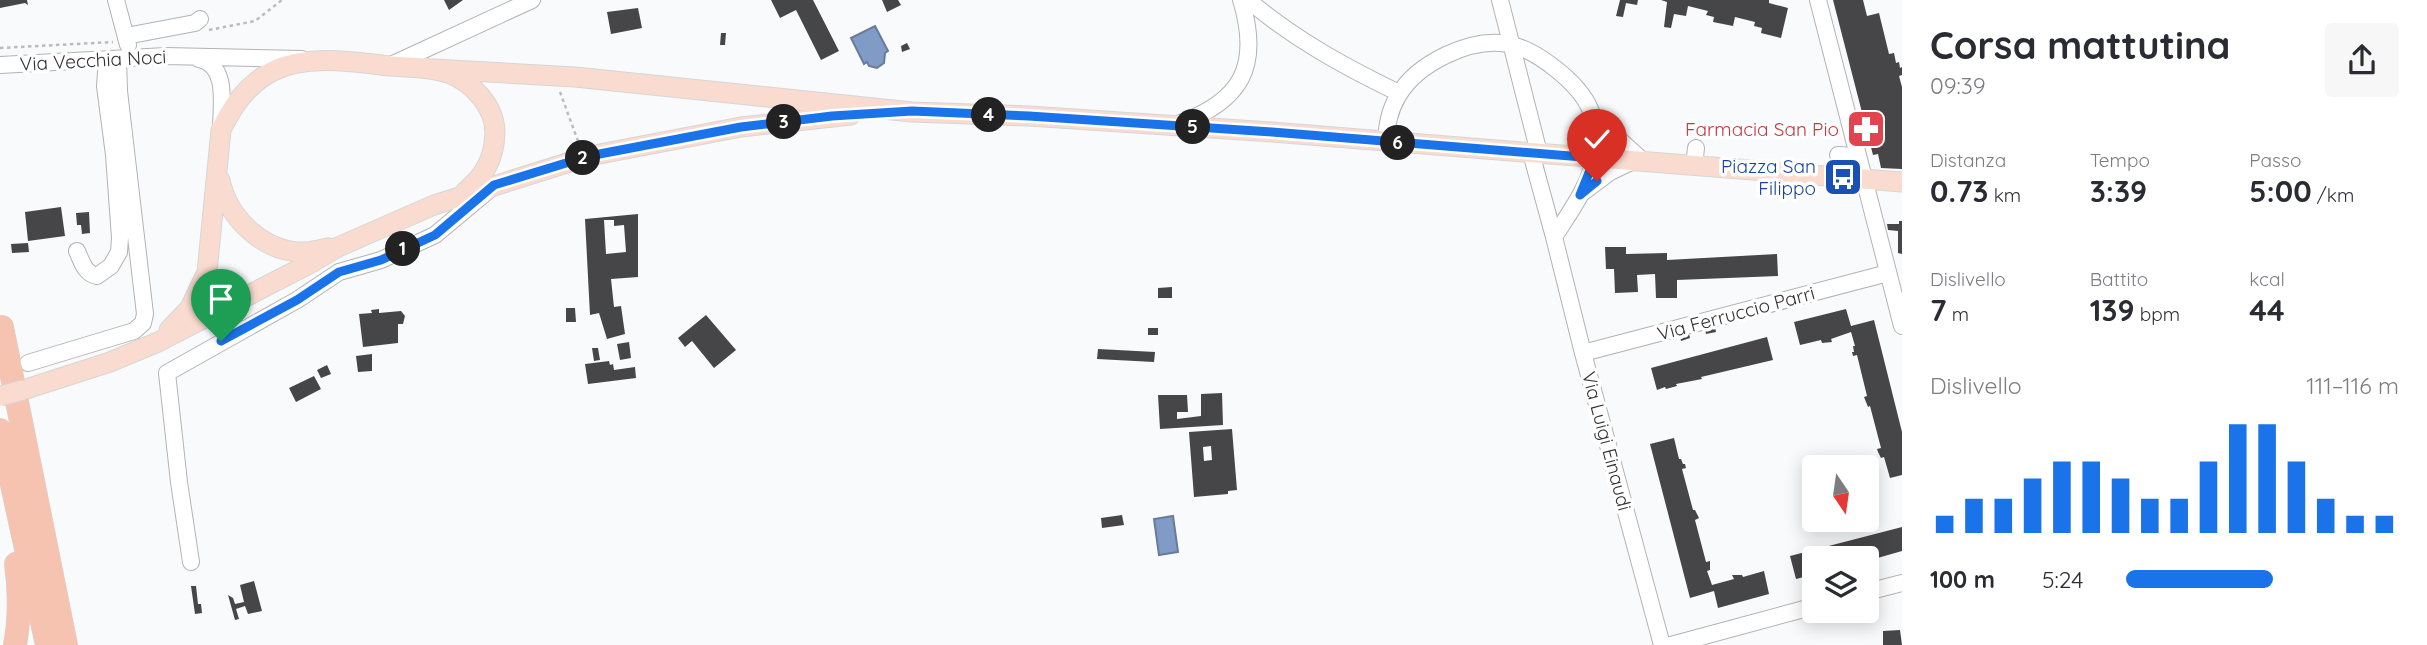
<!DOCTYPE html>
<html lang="it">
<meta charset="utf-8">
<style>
body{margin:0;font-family:Quicksand,sans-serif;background:#f7f7f7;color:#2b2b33;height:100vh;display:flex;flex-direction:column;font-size:26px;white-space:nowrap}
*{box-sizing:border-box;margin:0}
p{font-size:23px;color:#7c7c81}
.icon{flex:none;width:38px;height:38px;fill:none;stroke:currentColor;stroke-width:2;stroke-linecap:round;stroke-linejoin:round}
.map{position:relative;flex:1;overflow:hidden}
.drawer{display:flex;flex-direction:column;background:#fff;width:525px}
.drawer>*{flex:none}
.needle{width:46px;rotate:167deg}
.tools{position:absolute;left:1802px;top:455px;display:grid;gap:14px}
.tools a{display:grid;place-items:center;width:77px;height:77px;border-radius:7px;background:#fff;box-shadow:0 4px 18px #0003;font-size:35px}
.pin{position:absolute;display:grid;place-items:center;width:60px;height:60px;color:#fff;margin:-72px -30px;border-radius:50% 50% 50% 0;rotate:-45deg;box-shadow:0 0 7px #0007}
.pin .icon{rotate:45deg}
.km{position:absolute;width:35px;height:35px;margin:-18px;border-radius:50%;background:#222;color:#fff;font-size:19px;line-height:35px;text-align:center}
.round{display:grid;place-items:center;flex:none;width:74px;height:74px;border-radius:7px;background:#f7f7f7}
.overview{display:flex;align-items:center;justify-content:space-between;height:119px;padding:0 28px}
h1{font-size:38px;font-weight:800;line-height:52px}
.stats{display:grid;grid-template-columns:repeat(3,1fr);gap:10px;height:119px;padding:7px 28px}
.stats div{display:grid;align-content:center}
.stats b{font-size:30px;font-weight:800}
.stats small{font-size:19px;font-weight:400}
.stats p{font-size:19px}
.chart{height:196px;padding:14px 28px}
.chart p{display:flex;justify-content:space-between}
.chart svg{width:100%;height:126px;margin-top:7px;stroke:#1a73e8;stroke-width:6}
ul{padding:0 28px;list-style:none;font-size:23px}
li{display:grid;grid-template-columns:112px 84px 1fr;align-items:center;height:52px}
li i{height:18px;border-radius:9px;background:#1a73e8}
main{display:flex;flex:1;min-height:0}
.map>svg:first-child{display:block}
.water{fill:#809bc6;stroke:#687b9a;stroke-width:2}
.building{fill:#464648;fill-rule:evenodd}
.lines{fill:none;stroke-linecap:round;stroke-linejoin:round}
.minor-casing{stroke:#b3b3b5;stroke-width:18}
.major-casing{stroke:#d6d6d6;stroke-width:21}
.highway-casing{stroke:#d6d6d6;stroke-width:24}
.path{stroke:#bbbcbd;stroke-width:2.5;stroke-dasharray:3.5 3.5;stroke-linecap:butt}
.minor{stroke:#fff;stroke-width:16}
.major{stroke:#fadbd0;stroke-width:19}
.highway{stroke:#f6c3b0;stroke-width:23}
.major-bridge-casing{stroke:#d6d6d6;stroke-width:21;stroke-linecap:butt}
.major-bridge{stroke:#fadbd0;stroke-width:19}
.route-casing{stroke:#fff;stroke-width:14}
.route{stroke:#1a73e8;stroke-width:9}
.labels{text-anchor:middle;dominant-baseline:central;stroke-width:7;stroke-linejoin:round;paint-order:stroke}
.street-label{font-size:19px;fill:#313132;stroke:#fff}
.health-label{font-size:19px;fill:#be3a42;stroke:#fff;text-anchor:end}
.transit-label{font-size:19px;fill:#164399;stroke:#fff;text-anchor:end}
</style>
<main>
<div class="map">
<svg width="1902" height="645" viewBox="0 0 1902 645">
<rect width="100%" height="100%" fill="#f9fafb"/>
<!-- water -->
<path class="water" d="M875,26L888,51L885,53L884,63L877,68L869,66L867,62L864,64L851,38Z
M1173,516L1178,552L1159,555L1154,519Z"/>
<!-- building -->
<path class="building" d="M0,0H27L28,5L25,3L0,8Z
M444,0H463L449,10Z
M771,0H813L839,51L821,60L796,10L780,18Z
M882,0H898L901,5L887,12Z
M1620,0H1638L1637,5L1626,3L1623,17L1616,16Z
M1661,0H1769V3L1788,8L1781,38L1761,33L1762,28L1754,26L1755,22L1735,17L1733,26L1713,22L1714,17L1706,15L1708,11L1688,6L1686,16L1674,14L1671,28L1664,27L1667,2Z
M1833,0H1863L1867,16L1879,13L1889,54L1894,53L1896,63L1899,62L1900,68L1902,67V75L1899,76L1902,87V169L1881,168L1878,154L1873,155Z
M638,8L642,28L611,34L607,12Z
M721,33H726L725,45H720Z
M907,43L910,49L902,52L901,46Z
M61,207L65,236L28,241L25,212Z
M89,212L90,233L82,234L81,225H77L76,213Z
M638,214V277L611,279L614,307L621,306L625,334L607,339L599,313L590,315L585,219ZM604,220H614V226L624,225L626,252L606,254Z
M1899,221H1902V254L1898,253V231L1888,230L1887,224H1899Z
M28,243L29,252L12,253L11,244Z
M1605,247H1626V254L1667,253V260L1777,254L1778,276L1677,280V298H1656L1655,274L1637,275L1638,292L1615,293L1614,269H1606Z
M1172,287V298H1158V288Z
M566,308H575L576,322H566Z
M379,309V313L401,311L405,316L403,324H398V343L363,347L359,314L372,313L371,310Z
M1846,309L1851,326L1874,320L1902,432V475L1890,478L1884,457L1881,458L1878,452L1877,449L1881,448L1870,406L1868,407L1864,397L1867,396L1857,355L1853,356L1852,352H1854L1853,346H1855L1851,332L1831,339L1832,342L1822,343L1821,340L1800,345L1794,322Z
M706,315L736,350L714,368L692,341L685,347L678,338Z
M1715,327L1716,332L1706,334L1705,329Z
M1148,328H1158V335H1148Z
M1689,334L1690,338L1681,341L1680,336Z
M1767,337L1773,360L1701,377L1702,379L1676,384L1677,386L1666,389L1665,387L1657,390L1651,368Z
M629,342L631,358L620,360L617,344Z
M592,348H598L600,360L594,361Z
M1098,349L1155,352L1154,362L1097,359Z
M372,354V371L358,372L356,356Z
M609,361L610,365L613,364L614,370L635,367L636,378L588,384L585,364Z
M327,365L331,374L321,378L317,370Z
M314,376L321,389L296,402L289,388Z
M1222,393L1223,425L1160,429L1158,395H1187L1188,412H1177V419L1201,416V394Z
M1232,429L1237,490L1228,491V494L1194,497L1189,432ZM1211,446L1212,460L1204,461L1203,447Z
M1674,438L1679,459H1681L1683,464H1685L1686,468L1682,469L1693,510H1695L1699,518L1695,520L1706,562L1710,561V570L1707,571L1712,585L1734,579L1732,575H1742L1743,577L1764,571L1769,594L1718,608L1714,591L1690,598L1650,444Z
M1122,515L1124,525L1102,528L1101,518Z
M1902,527V551L1867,561V558H1815V574L1796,579L1790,556Z
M254,581L262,611L248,614L245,606L236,609L239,619L235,620L228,595L233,598L235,604L244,602L240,585Z
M191,586H196L198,604H201L202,613L195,614Z
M1900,630L1902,645H1883V631Z"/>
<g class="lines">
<defs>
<path id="minor" d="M116,0L128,45
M1248,0C1294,39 1345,67 1399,93
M1500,0L1539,153
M1818,0L1902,326
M126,36L195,23L200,19
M199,59C229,65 221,106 221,129
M0,65L166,56L302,59
M391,65L532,0
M1593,116L1644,162
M1178,124C1242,101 1261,66 1241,0
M1386,142C1387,125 1389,111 1398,96C1417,63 1471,37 1508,44C1536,49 1579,83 1590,109C1597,123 1598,141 1595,156C1590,185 1570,212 1554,237L1531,153
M1838,155L1857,156
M1694,166L1696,148
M1582,193L1610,172L1631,162
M1554,237L1583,353L1662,645
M77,251C82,262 85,274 97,276L111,266L119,252L120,238L114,155L105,86L107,59
M1583,353L1888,273
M28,363L134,331L143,323L145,314L119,91L118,59
M191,562L179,482L167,373L297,300L339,272L381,260L435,235L490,189
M1867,592L1902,583
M1671,645L1815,606"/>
<path id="major" d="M434,69L575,77L912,112L1029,116L1272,132L1902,182
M220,180C228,219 265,254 307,252C315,251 322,249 329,248
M169,330L190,308L207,272L221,130C232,106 249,83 273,71C308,54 353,62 390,66C409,67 430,67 448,73C472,82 495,106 495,133C494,159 485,175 465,192
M23,390L110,362L158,342L311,263L338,247L434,205L589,156L741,127L851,115"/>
<path id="highway" d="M2,327L66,645
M0,430L47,645
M15,645C20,617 20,592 16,564"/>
</defs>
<!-- minor casing -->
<use href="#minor" class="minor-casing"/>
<!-- major casing -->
<use href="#major" class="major-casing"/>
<!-- highway casing -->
<use href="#highway" class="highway-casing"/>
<!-- path -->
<path class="path" d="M209,30L255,21L282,0
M0,48L113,42
M560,92L578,141"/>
<!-- minor -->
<use href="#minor" class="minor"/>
<!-- major -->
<use href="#major" class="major"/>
<!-- highway -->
<use href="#highway" class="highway"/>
<defs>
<path id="major-bridge" d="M0,396L23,390"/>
</defs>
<!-- major-bridge casing -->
<use href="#major-bridge" class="major-bridge-casing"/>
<!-- major-bridge -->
<use href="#major-bridge" class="major-bridge"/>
</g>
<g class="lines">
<defs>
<path id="route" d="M221,341L297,300L339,272L381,260L435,235L494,185L589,156L741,127L832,116L912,111L1029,116L1272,132L1595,158L1580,195L1597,181"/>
</defs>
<!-- route casing -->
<use href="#route" class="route-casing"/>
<!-- route -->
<use href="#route" class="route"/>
</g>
<!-- icons -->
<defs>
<symbol id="pharmacy-square" viewBox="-11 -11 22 22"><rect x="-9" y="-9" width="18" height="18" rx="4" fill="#e0444e" stroke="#fff"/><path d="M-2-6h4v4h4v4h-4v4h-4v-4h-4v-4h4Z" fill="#fff"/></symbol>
<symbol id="bus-square" viewBox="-11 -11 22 22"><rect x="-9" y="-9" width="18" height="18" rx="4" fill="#1a4fb4" stroke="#fff"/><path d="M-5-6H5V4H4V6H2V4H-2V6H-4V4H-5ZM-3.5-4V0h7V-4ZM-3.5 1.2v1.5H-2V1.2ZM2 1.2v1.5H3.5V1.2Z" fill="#fff"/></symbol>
</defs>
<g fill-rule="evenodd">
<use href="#pharmacy-square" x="1844" y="107" width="44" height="44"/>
<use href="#bus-square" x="1821" y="155" width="44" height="44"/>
</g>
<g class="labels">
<!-- street labels -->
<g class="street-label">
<text transform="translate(93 60) rotate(-3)">Via Vecchia Noci</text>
<text transform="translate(1736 313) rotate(-15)">Via Ferruccio Parri</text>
<text transform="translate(1607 441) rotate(75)">Via Luigi Einaudi</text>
</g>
<!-- health labels -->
<g class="health-label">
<text x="1839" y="129">Farmacia San Pio</text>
</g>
<!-- transit labels -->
<g class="transit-label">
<text x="1816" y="166">Piazza San<tspan x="1816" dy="22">Filippo</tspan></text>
</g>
</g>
</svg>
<div class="tools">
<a><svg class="needle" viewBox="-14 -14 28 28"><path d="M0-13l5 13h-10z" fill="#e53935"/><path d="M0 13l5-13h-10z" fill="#7c7c81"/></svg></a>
<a><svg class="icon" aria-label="layers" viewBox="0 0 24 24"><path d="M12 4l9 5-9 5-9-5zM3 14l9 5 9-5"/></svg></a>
</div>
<div class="pin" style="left:221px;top:341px;background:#1e9e55"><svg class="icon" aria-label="arrive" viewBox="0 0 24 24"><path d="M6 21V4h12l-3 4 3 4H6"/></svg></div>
<div class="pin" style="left:1597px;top:181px;background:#d93025"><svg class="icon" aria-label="check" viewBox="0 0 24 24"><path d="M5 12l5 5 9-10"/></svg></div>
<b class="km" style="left:403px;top:249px">1</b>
<b class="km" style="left:583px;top:158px">2</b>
<b class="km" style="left:784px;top:122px">3</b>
<b class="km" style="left:989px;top:115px">4</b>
<b class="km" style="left:1193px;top:127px">5</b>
<b class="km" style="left:1398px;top:143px">6</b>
</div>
<section class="drawer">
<div class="overview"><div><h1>Corsa mattutina</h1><p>09:39</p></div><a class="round"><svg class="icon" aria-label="share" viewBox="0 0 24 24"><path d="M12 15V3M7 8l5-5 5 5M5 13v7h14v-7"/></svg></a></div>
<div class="stats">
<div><p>Distanza</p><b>0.73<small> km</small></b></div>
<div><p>Tempo</p><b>3:39</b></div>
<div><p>Passo</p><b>5:00<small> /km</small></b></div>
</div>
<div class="stats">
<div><p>Dislivello</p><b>7<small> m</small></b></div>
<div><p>Battito</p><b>139<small> bpm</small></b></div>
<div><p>kcal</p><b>44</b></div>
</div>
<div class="chart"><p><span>Dislivello</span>111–116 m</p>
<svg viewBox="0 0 160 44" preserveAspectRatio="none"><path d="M5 44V38M15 44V32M25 44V32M35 44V25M45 44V19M55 44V19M65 44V25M75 44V32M85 44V32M95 44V19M105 44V6M115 44V6M125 44V19M135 44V32M145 44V38M155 44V38"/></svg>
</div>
<ul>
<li><b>100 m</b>5:24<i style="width:54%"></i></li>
</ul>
</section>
</main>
